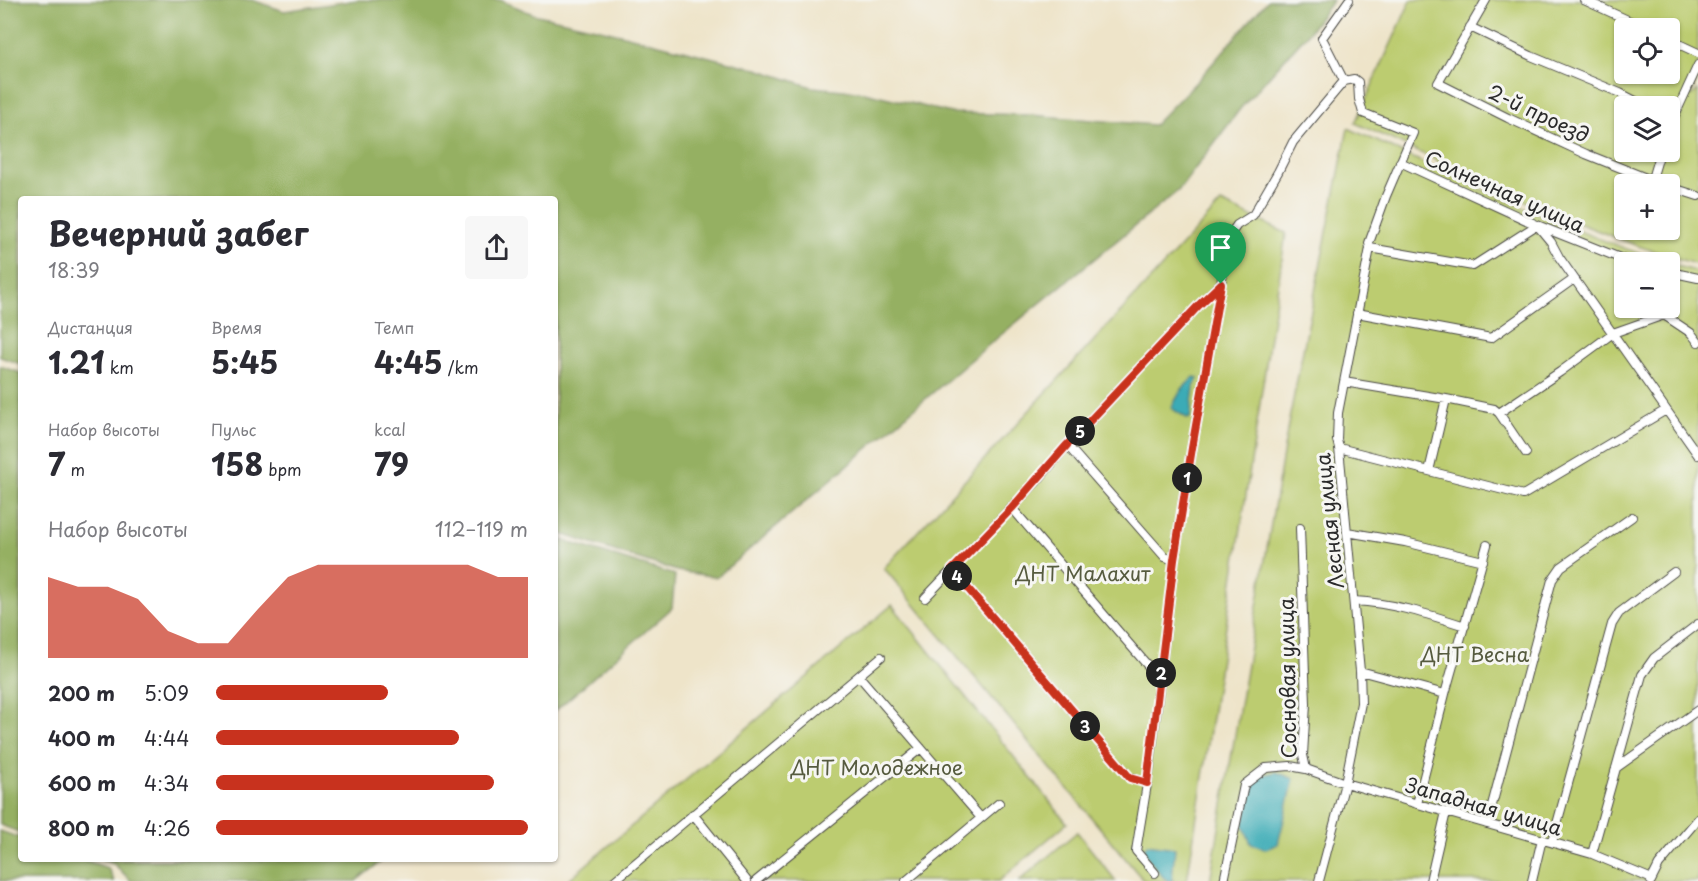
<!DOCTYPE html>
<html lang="ru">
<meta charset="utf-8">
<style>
body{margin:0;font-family:"Playpen Sans",sans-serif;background:#f7f7f7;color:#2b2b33;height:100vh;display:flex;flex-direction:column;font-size:22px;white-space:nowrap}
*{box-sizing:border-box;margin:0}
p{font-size:20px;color:#7c7c81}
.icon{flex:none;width:33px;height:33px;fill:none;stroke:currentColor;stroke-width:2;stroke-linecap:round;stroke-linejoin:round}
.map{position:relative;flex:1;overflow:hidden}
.drawer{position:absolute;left:18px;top:196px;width:540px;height:666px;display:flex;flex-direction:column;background:#fff;border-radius:6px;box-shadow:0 2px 4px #0004}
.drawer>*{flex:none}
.fabs{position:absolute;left:1614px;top:18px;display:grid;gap:12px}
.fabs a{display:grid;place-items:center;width:66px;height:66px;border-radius:6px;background:#fff;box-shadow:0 2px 4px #0004;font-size:30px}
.pin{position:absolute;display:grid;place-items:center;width:51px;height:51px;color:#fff;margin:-62px -26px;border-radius:50% 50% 50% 0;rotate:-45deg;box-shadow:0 0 6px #0007}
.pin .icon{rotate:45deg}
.km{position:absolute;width:30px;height:30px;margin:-15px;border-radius:50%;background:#222;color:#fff;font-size:16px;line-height:30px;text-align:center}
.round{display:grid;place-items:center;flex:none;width:63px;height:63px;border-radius:6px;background:#f7f7f7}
.head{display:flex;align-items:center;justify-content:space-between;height:102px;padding:0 30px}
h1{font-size:33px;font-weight:700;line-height:45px}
.metrics{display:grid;grid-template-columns:repeat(3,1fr);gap:9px;height:102px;padding:6px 30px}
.metrics div{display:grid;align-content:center}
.metrics b{font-size:30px;font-weight:700}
.metrics small{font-size:16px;font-weight:400}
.metrics p{font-size:16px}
.chart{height:168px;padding:12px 30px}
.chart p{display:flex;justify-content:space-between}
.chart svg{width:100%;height:108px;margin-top:6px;fill:#c8321e;opacity:.7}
ul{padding:0 30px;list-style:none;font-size:20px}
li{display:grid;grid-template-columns:96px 72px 1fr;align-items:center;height:45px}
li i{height:15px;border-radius:8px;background:#c8321e}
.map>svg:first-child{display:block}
.green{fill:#bccc6f;stroke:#747c4d;stroke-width:1.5;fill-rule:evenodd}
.forest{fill:#95b062;stroke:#606e46;stroke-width:1.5}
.water{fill:#3aabb6;stroke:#326b70;stroke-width:1.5}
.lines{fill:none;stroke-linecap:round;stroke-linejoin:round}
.minor-casing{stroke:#484743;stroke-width:10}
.minor{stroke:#fff;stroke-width:8}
.route-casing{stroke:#fff;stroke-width:12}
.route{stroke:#c8321e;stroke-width:8}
.labels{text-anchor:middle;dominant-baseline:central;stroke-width:6;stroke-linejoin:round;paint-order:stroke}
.street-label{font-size:20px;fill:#2b2b2b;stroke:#f6f6f2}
.park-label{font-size:20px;fill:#565b3f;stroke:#f6f6f2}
</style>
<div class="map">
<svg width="1698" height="881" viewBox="0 0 1698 881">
<rect width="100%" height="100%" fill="#f6f6f2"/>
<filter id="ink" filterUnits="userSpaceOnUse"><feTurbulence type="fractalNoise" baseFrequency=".0167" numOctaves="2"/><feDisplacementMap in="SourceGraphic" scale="12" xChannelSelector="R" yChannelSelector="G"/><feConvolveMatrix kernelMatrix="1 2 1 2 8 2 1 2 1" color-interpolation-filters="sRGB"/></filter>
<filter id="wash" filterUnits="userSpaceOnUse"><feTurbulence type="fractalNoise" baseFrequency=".008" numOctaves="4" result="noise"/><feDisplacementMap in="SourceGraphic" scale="24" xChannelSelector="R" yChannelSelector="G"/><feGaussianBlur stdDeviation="1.35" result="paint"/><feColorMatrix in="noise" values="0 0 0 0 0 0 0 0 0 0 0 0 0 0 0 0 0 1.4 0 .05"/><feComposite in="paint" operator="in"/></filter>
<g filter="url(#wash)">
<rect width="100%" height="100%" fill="#eee4c9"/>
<!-- green -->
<path class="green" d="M1411,0H1698V79L1689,98L1698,90V265L1638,246L1554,214L1355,123ZM1624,28H1670V74H1624ZM1624,106H1670V152H1624ZM1624,184H1670V230H1624Z
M1348,128C1452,175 1556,227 1665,262H1624V308H1670V264L1698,272V881H1210L1288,425Z
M1221,203L1286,233L1187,881H1144L884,568Z
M892,605L1067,823L999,881H567Z
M1077,832L1116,881H1019Z"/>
<!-- forest -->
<path class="forest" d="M0,0H252L284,11L357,0H500L533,14L600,29L757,69L812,87L864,92L951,113L1030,115L1154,125L1199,79L1268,0H1333L1308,33L1240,109L1179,190L991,343L717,577L677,571L555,532V200H21V364L0,357Z
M0,366L21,373V833L0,825Z
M555,538L675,575L672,608L555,711Z
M0,831L21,838V860H84L108,868L114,881H0Z
M102,860H383L356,881H131L114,864Z"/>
<!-- water -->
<path class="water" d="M1194,377L1198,378L1194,387L1190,418L1188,419L1171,408L1182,389Z
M1276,772L1294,779L1278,844L1266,849L1251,844L1243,824L1254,781L1263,775Z
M1147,844L1175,848L1172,880L1169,881L1163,877L1143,851Z"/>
</g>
<g filter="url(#ink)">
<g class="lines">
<defs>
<path id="minor" d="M1486,0L1438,83L1508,118L1586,154L1661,184
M1584,0L1645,28
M1470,27L1531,56L1620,93L1645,106
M1670,40L1698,53
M1344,81L1322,38L1349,0
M1670,126L1698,65
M1400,162L1537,225L1630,262
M1651,182L1660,152
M1670,187L1698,196
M1370,248L1473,266L1537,225L1551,242L1559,257L1698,455
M1670,272L1698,278
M1357,313L1491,338L1574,279
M1344,382L1446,399L1494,409L1499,413L1560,372L1613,333L1664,315L1691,333L1698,342
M1499,413L1526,453
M1067,445L1165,557L1174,560
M1339,448L1523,495L1666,410
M1429,471L1446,399
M1012,508L1149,667L1161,670
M1347,532L1405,542L1483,561
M952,570L1130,778L1147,783
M925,598L1037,481L1067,445L1199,305L1221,283L1232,232L1237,225L1253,215L1278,172L1293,142L1344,81
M1354,601C1392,603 1428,614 1465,626
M1360,671L1445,694
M859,676L981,818
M1616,768L1698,710
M1306,769L1345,783L1592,854L1652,879
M1417,804L1445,694L1487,545
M693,814L747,881
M1487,824L1552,580L1561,567L1632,517
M1552,842L1612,624L1619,613L1674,572
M1592,854L1642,675L1654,658L1698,624
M1155,873L1136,851L1150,766L1174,560L1192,448L1221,284
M614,881L881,657
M756,881L921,748
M906,881L999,803
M1224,881L1244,785L1266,768L1290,766L1306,769L1303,755L1306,704L1300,528
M1319,881L1345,783L1361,703L1360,671L1339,448L1337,440L1338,413L1370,248L1369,243L1386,196L1413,133L1363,113L1359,99L1358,82L1354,79L1344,81
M1430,881L1446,812
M1532,881L1542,839
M1651,881L1659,865L1698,819"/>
</defs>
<!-- minor casing -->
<use href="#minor" class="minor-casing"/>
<!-- minor -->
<use href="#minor" class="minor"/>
</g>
</g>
<g class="lines" filter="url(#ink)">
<defs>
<path id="route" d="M1221,284L1192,448L1174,560L1147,783L1130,778L952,570L1012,508L1067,445L1199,305Z"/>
</defs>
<!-- route casing -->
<use href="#route" class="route-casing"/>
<!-- route -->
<use href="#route" class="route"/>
</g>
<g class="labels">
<!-- street labels -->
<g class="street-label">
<text transform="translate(1539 113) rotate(25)">2-й проезд</text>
<text transform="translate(1505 191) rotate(24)">Солнечная улица</text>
<text transform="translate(1329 521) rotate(-96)">Лесная улица</text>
<text transform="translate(1287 678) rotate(-91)">Сосновая улица</text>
<text transform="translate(1484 806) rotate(16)">Западная улица</text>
</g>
<!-- park labels -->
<g class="park-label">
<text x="1083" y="573">ДНТ Малахит</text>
<text x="1475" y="654">ДНТ Весна</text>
<text x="877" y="767">ДНТ Молодежное</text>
</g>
</g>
</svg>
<div class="fabs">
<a><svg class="icon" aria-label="locate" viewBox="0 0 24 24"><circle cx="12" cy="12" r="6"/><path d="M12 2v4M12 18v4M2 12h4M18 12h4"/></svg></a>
<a><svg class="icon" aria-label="layers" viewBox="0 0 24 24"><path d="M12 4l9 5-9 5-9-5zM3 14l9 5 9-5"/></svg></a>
<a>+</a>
<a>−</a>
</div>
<div class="pin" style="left:1221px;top:284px;background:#1e9e55"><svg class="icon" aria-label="arrive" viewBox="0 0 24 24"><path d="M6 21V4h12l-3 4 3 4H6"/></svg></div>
<b class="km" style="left:1187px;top:478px">1</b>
<b class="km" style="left:1161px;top:673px">2</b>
<b class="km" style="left:1085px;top:726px">3</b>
<b class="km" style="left:957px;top:576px">4</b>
<b class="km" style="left:1080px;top:431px">5</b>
<section class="drawer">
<div class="head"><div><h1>Вечерний забег</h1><p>18:39</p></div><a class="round"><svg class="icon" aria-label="share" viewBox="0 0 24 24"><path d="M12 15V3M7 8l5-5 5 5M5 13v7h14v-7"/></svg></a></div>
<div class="metrics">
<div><p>Дистанция</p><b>1.21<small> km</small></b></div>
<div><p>Время</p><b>5:45</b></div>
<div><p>Темп</p><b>4:45<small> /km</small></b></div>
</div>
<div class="metrics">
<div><p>Набор высоты</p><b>7<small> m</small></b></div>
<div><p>Пульс</p><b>158<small> bpm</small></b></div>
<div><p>kcal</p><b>79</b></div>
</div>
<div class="chart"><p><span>Набор высоты</span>112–119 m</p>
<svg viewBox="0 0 160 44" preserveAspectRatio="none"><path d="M0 44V11L10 15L20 15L30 20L40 33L50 38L60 38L70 24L80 11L90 6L100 6L110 6L120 6L130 6L140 6L150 11L160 11V44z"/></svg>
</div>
<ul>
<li><b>200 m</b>5:09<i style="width:55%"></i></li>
<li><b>400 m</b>4:44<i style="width:78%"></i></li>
<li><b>600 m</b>4:34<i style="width:89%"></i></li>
<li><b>800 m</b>4:26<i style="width:100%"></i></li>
</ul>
</section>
</div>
